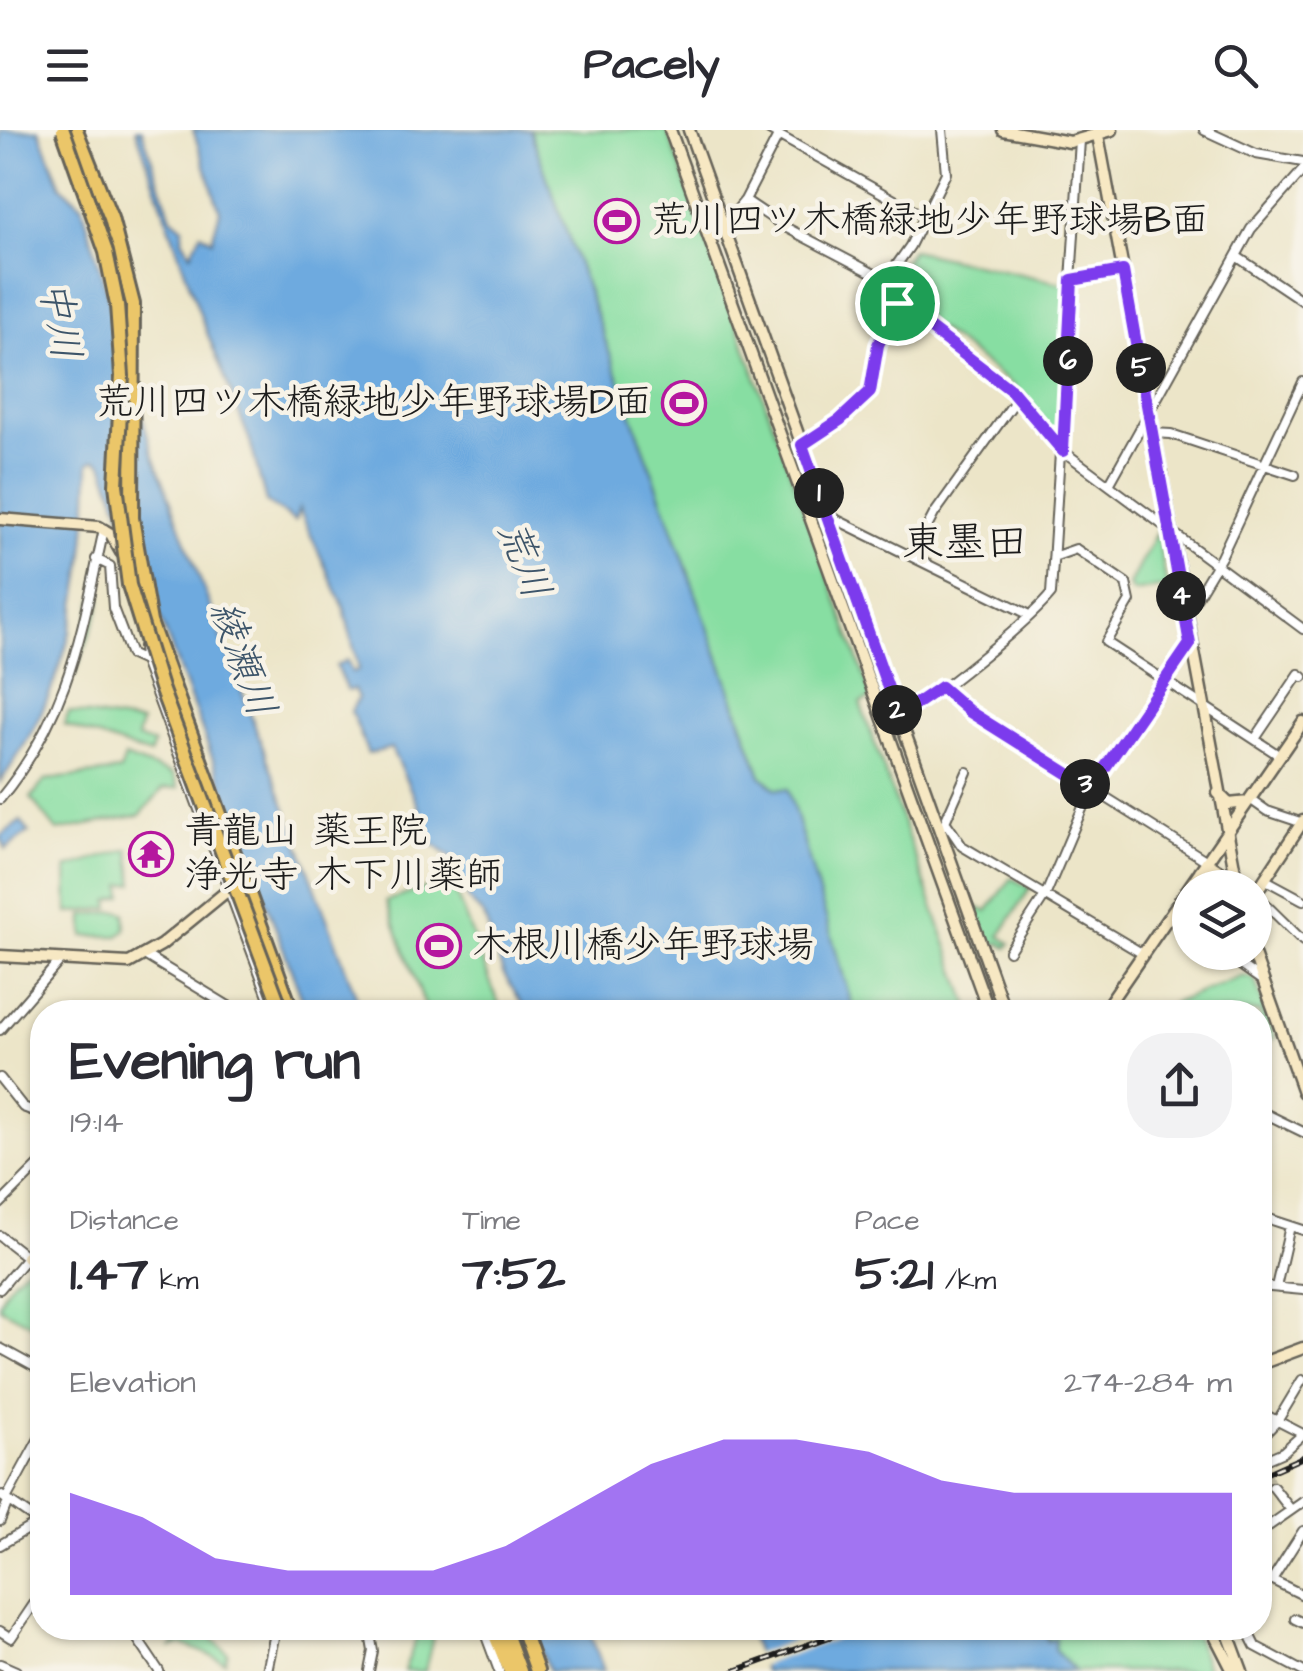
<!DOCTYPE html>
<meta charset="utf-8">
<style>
body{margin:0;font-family:"Architects Daughter","Klee One",sans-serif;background:#f2f2f3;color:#2b2b33;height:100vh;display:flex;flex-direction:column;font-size:38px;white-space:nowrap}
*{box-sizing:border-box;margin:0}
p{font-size:32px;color:#7c7c81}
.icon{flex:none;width:55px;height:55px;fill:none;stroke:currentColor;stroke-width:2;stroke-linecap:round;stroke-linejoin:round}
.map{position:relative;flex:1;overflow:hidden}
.sheet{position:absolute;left:30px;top:870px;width:1242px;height:640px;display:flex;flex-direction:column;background:#fff;border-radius:40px;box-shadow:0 2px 8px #0004}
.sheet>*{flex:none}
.fabs{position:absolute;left:1172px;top:740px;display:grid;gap:20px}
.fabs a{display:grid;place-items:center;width:100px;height:100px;border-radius:50%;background:#fff;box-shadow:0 2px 8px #0004;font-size:50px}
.pin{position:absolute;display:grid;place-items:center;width:85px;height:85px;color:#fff;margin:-42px;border:5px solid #fff;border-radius:50%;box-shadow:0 2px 10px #0007}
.km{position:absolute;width:50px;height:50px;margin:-25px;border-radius:50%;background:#222;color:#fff;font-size:28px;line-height:50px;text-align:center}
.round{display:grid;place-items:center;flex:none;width:105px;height:105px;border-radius:40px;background:#f2f2f3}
.head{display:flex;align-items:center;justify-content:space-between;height:170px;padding:0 40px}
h1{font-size:55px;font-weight:800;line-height:75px}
.metrics{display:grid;grid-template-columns:repeat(3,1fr);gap:15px;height:170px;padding:10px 40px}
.metrics div{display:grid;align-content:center}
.metrics b{font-size:50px;font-weight:800}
.metrics small{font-size:28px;font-weight:400}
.metrics p{font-size:28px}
.chart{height:280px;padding:20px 40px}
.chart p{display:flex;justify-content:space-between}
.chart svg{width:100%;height:180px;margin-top:10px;fill:#7c3aed;opacity:.7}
header{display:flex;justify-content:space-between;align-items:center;height:130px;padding:0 40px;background:#fff;font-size:45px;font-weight:800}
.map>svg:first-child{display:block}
.green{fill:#87dea2;stroke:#527d5f;stroke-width:2.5}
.water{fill:#6eaadf;stroke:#45637e;stroke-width:2.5}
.pier{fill:#ece5c8}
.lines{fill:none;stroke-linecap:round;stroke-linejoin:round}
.street-tunnel{stroke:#c2bda6;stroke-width:8;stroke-dasharray:8 4;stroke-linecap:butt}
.street-casing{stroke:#656258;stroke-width:12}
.secondary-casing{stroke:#656258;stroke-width:15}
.highway-casing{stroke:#656258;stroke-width:18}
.street{stroke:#fff;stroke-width:8}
.secondary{stroke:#f7e8c3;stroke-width:10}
.highway{stroke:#ebc669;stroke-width:12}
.rail-casing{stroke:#1c1c1c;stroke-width:6}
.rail{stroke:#f7f3e8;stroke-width:2.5;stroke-dasharray:8;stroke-linecap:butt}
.highway-bridge-casing{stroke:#656258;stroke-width:18;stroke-linecap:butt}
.highway-bridge{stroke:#ebc669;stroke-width:12}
.route-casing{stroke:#fff;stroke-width:20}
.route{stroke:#7c3aed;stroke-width:12}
.labels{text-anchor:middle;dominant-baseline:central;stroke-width:9;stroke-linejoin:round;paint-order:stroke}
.poi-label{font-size:38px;fill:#1c1c1c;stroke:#f7f3e8;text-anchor:start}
.water-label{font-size:40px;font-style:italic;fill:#3d556a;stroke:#f7f3e8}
.quarter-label{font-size:42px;fill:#1c1c1c;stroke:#f7f3e8}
</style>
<header><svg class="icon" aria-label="menu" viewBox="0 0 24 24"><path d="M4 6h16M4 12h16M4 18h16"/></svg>Pacely<svg class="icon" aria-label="search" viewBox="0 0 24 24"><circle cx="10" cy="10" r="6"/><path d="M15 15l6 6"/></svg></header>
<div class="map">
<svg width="1303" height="1541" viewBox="0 0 1303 1541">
<rect width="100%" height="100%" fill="#f7f3e8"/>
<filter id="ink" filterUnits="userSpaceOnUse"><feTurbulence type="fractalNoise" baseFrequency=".01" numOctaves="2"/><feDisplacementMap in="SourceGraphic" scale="20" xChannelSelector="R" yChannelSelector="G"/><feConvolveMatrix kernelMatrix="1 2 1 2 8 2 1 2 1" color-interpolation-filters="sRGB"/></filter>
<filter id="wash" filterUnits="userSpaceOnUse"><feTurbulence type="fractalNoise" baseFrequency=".0048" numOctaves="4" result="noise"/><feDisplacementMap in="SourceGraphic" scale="40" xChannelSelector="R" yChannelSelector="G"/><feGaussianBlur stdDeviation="2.25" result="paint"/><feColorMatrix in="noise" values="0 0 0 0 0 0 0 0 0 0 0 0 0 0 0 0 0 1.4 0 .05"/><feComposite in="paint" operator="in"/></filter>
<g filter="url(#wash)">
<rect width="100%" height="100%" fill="#ece5c8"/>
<!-- green -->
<path class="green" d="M530,0H667L872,568L860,573L971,882H854L788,660L776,659L761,646Z
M912,120L1070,155L1063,297L1051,300L1015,257L901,170L892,148Z
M1157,401L1167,457L1132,462L1129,455Z
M94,468L101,469L99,480L74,547Z
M69,582L141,593L137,608L154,614L150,625L64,595Z
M125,627L173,645L178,658L163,659L140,685L57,701L31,668L45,650L120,641Z
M129,719L134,753L122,755L123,766L109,771L110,778L68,783L67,738Z
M1012,748L1030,758L1000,806L1010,813L1007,818L999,813L988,818L973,777L987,781Z
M451,750L502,882H429L425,876L386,771Z
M119,781L125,783L126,799L119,806H84V785Z
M1243,846L1254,848L1275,908L1260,913V882H1177L1173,873Z
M42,1127V1200L0,1178C0,1157 25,1137 42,1127Z
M420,1498H435L425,1541H404Z
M1043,1498H1193L1208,1541H1075L1054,1520Z
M189,1501L208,1505L228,1523L225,1532L183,1514L170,1518Z"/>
<!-- water -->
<path class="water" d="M0,0H39L61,56L82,75L152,321L362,882H307L103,334L96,329L89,333C88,449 70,557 0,652Z
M136,0H142L171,87L183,97L182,109L191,124L201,103L212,110L220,81L193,0H530L761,646L776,659H788L854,882H527L503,843L484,786L469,770L455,731L419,703L421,682L391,618L368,624L351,581L358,568L354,559L347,561L336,536L347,530L352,542L359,540L344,478L299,379L295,391L266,372L250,311L202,190Z
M21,691L29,702L6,719L0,706Z
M532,1498H588L604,1541H549Z
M747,1498H1043L1048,1511L1056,1508L1054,1520L1075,1541H764Z"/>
<!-- pier -->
<path class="pier" d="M826,1498H866L757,1537L752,1525Z"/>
</g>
<g filter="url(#ink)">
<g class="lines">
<!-- street-tunnel -->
<path class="street-tunnel" d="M1262,1335L1273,1357"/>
<defs>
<path id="street" d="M769,0L925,87
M942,0L946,43L910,116L886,150L897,173L1013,261L1063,321L1303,499
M1204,0L1256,24L1303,32
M745,70L785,97L886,150
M723,97L745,70L778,6
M1236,126L1303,171
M1072,150L1123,141
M1152,303L1171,304L1295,345
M802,315L840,290L870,262L877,215L897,173
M1110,353L1251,99L1303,40
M827,385L1028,484
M912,426L934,384L1018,267
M1056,426L1076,419L1126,453L1130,471L1106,512L1280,626
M96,429L110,436L113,478L131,525L144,531
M1185,487L1221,427L1303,252
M143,516L144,531L274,882
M941,557L970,582L1207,731
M899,586C931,572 1027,493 1051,464L1080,10
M1255,609L1299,544L1303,547
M0,669C70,583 81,503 104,399
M1250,669L1267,681L1303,693
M944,694L967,642
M938,696L947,694L962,716L1143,824
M1264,749L1303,770
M1255,764L1303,811
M1168,786L1190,801
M1009,821L1046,764L1091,658L1190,514
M1222,822L1264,852
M146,826L225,874L226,882
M225,874L240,882
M0,900L58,833
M0,948L23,977L42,984
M1260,981L1303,1002
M0,1074L42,1032
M1260,1086L1303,1100
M0,1106L27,1127L0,1159
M1260,1156L1303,1160
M1276,1157L1290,1096
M0,1218L42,1241
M1260,1282L1301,1303
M1260,1309L1278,1290L1302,1250
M1260,1332L1283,1322L1303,1304
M1273,1357L1291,1380
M0,1365L42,1394
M6,1369L42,1303
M0,1391L8,1371
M1260,1402L1303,1372
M0,1415L42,1390
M1260,1444L1303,1465
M1273,1448L1303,1401
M1295,1489L1303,1493
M130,1498L159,1541
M269,1498H284
M483,1498L499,1541
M1246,1498L1255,1516L1302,1541
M0,1501L11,1508L42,1462
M0,1534L16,1541
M267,1541L276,1498
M369,1541L373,1521L369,1498"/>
<path id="secondary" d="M670,0L989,882
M689,0L1005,882
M1003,0L1070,12L1112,0
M1097,0L1238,758
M0,389L99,397L111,404L121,422
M1218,663L1229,674L1248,672
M1200,741L1212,736L1229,747
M1255,764L1303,691
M1253,822L1303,962
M0,826L129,833L161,815L238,752
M1103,882L1303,592
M27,1127L42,1117
M1260,1234L1303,1218
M1211,1498L1233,1541
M1226,1498L1242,1541"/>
<path id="highway" d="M76,0L111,88L133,174L132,388L150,492L292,882
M492,1498L510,1541
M504,1498L520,1541
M522,1498L537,1541"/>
</defs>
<!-- street casing -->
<use href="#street" class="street-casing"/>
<!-- secondary casing -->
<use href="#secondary" class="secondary-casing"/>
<!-- highway casing -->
<use href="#highway" class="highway-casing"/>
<!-- street -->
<use href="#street" class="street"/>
<!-- secondary -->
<use href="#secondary" class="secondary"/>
<!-- highway -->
<use href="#highway" class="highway"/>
<defs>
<path id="rail" d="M1260,1346L1303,1327
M735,1541L854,1498"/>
</defs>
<!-- rail casing -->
<use href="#rail" class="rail-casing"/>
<!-- rail -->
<use href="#rail" class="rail"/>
<defs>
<path id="highway-bridge" d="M63,0L106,122L117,175L122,246L116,355L129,455L161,558L282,882"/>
</defs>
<!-- highway-bridge casing -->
<use href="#highway-bridge" class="highway-bridge-casing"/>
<!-- highway-bridge -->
<use href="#highway-bridge" class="highway-bridge"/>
</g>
</g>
<g class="lines" filter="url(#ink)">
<defs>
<path id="route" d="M1123,141L1190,514L1091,658L970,582L941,557L898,586L802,315L840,290L870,262L878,215L897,173L1012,261L1063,321L1072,150Z"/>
</defs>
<!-- route casing -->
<use href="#route" class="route-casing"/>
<!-- route -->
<use href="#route" class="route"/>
</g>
<!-- icons -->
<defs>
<symbol id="stadium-ring" viewBox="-11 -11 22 22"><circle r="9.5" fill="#f7f3e8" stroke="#b5179e" stroke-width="1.5"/><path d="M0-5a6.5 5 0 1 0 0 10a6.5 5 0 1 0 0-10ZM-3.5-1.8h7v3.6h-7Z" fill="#b5179e"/></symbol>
<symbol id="temple-ring" viewBox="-11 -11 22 22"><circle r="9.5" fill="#f7f3e8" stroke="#b5179e" stroke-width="1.5"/><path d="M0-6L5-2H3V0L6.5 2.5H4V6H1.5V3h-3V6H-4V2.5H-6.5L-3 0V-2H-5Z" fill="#b5179e"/></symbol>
</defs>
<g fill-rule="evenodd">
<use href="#stadium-ring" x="592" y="66" width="50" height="50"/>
<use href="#stadium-ring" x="659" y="248" width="50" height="50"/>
<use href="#temple-ring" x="126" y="699" width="50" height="50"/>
<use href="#stadium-ring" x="414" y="791" width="50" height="50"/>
</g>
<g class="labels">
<!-- poi labels -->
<g class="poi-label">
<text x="650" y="91">荒川四ツ木橋緑地少年野球場B面</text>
<text x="652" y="273" text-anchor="end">荒川四ツ木橋緑地少年野球場D面</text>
<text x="184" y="702">青龍山 薬王院<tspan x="184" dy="44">浄光寺 木下川薬師</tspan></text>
<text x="472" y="816">木根川橋少年野球場</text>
</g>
<!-- water labels -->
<g class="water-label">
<text transform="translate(59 190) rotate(80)">中川</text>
<text transform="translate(523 430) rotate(69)">荒川</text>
<text transform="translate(242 529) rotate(70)">綾瀬川</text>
</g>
<!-- quarter labels -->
<g class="quarter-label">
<text x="965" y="414">東墨田</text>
</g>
</g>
</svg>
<div class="fabs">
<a><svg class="icon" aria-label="layers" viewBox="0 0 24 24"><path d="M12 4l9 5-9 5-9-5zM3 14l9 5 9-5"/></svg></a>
</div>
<div class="pin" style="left:897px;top:173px;background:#1e9e55"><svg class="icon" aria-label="arrive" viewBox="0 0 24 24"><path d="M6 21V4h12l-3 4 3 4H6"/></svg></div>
<b class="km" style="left:819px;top:363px">1</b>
<b class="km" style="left:897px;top:580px">2</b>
<b class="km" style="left:1085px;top:654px">3</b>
<b class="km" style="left:1181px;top:466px">4</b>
<b class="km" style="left:1141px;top:238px">5</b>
<b class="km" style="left:1068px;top:231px">6</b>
<section class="sheet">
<div class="head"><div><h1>Evening run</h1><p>19:14</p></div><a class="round"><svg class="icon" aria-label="share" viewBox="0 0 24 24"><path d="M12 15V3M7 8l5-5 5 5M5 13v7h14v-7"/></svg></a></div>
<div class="metrics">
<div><p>Distance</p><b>1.47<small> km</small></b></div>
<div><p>Time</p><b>7:52</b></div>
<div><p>Pace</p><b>5:21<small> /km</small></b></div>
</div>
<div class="chart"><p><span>Elevation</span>274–284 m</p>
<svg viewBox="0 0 160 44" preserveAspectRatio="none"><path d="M0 44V19L10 25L20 35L30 38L40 38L50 38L60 32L70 22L80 12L90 6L100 6L110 9L120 16L130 19L140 19L150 19L160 19V44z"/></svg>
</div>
</section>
</div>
